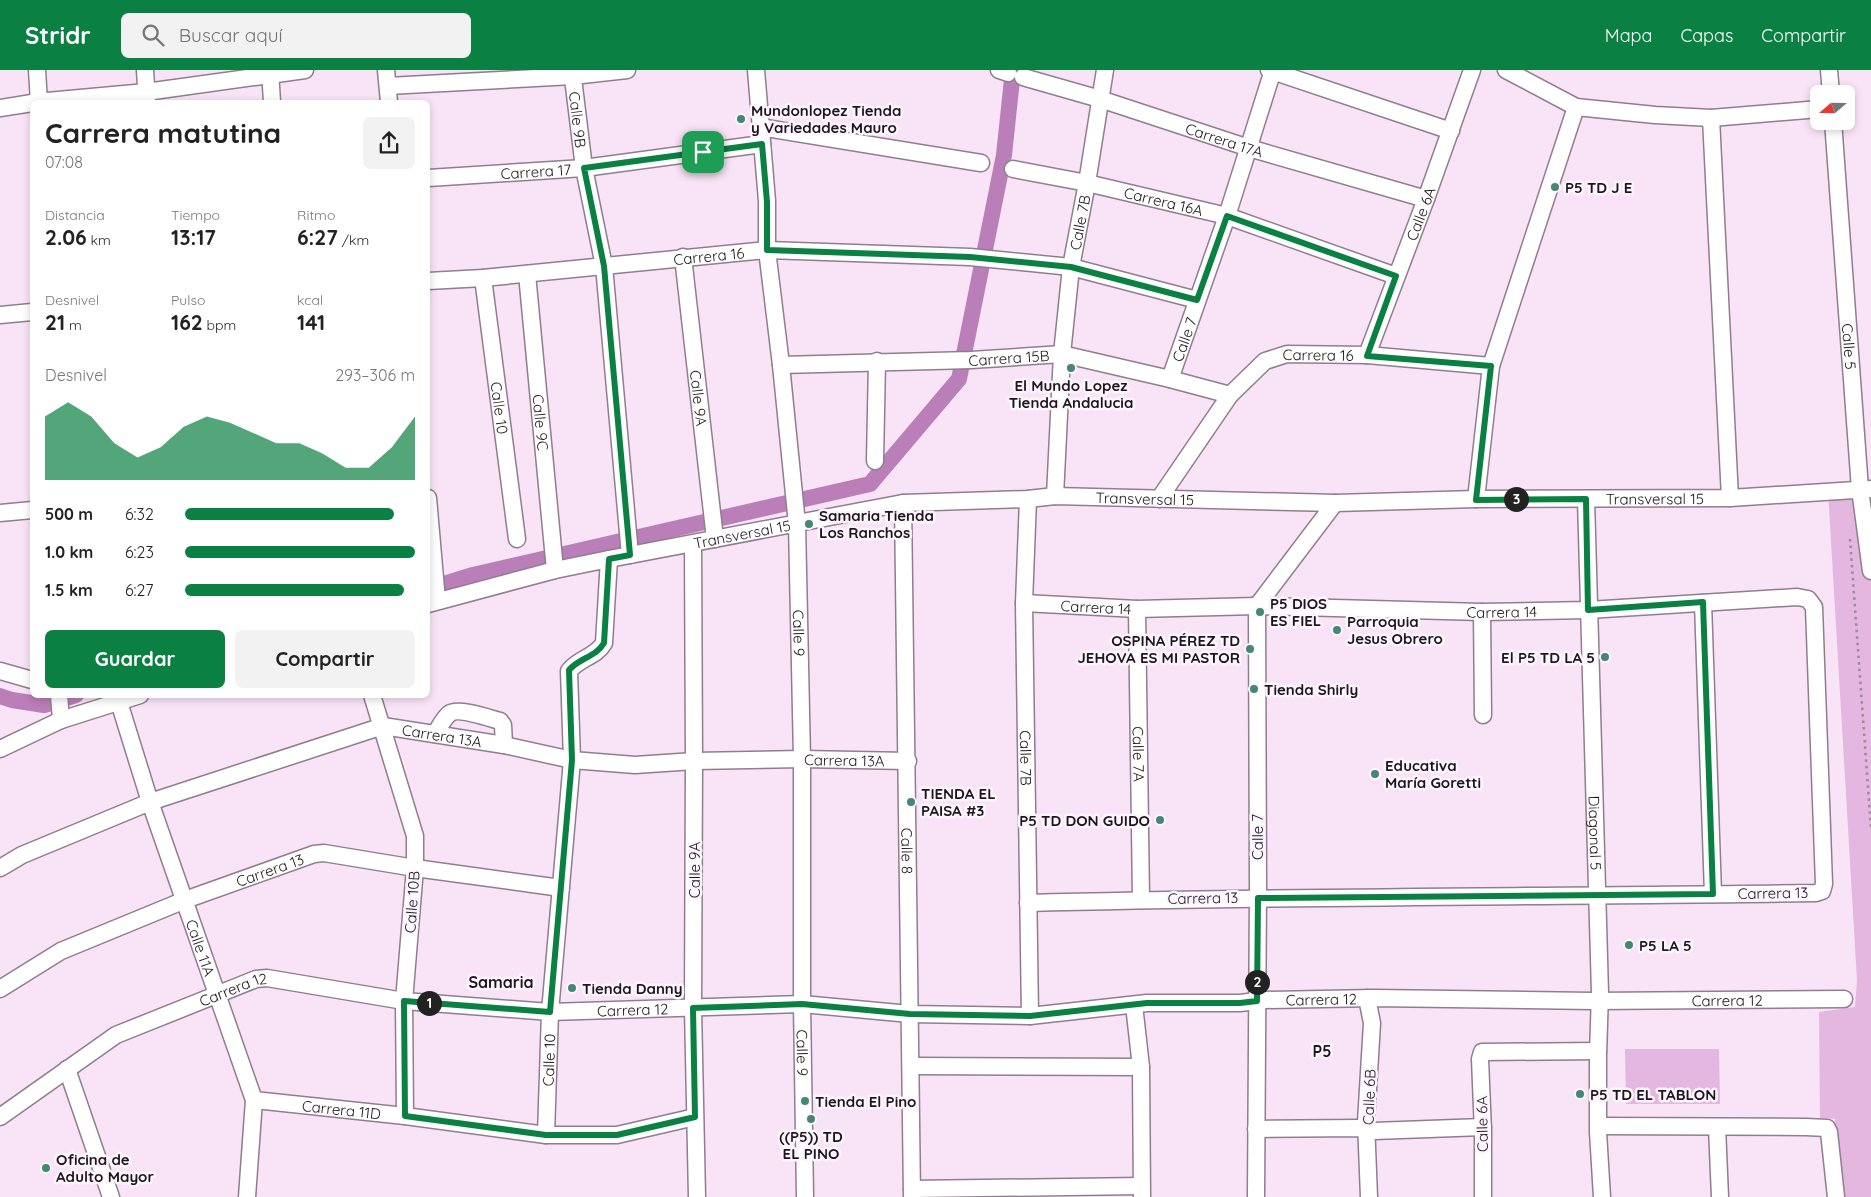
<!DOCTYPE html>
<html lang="es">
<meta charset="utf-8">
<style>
body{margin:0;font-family:Quicksand,sans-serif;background:#f2f2f2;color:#222;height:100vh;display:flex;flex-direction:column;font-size:19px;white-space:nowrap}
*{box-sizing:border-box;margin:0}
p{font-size:16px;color:#767676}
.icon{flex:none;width:28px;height:28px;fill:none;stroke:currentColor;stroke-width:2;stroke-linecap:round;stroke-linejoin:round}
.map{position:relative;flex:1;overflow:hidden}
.details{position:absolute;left:30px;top:30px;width:400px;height:598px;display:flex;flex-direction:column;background:#fff;border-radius:8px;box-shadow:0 2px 8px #0003}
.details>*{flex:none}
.needle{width:32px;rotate:250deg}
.fabs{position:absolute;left:1810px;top:15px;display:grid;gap:10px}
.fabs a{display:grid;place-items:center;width:45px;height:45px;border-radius:8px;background:#fff;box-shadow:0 2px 8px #0003;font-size:25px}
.pin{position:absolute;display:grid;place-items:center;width:42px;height:42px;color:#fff;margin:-21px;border-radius:10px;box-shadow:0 2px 8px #0006}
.km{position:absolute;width:25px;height:25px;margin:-12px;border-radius:50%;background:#222;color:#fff;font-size:14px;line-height:25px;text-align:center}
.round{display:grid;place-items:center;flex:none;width:52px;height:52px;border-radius:8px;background:#f2f2f2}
.headline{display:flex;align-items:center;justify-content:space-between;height:85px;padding:0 15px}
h1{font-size:28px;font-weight:800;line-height:38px}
.stats{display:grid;grid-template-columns:repeat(3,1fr);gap:8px;height:85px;padding:5px 15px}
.stats div{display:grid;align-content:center}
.stats b{font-size:21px;font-weight:800}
.stats small{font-size:14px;font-weight:400}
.stats p{font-size:14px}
.chart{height:140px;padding:10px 15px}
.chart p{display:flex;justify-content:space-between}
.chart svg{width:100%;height:90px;margin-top:5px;fill:#0b8043;opacity:.7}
.button{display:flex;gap:10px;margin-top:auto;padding:10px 15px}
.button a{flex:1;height:58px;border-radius:8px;background:#0b8043;color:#fff;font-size:20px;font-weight:800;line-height:58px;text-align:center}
.button a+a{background:#f2f2f2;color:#222}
ul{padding:0 15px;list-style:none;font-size:16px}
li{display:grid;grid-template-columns:80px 60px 1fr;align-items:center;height:38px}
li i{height:12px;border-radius:6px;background:#0b8043}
header{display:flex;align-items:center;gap:30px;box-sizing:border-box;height:70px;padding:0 25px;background:#0b8043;color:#fff}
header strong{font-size:24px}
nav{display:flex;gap:28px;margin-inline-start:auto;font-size:18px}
.search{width:350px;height:45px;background:#f2f2f2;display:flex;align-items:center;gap:12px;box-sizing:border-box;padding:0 18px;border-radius:8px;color:#767676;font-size:19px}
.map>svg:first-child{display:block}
.green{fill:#e3b7e0}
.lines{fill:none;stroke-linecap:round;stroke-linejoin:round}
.canal{stroke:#ba7eb8;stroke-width:16}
.minor-casing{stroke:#8f7e8e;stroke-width:19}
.path{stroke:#998b98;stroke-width:2.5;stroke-dasharray:2.5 4;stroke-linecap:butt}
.minor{stroke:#fff;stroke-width:16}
.route-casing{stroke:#fff;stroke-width:10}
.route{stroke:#0b8043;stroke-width:6}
.poi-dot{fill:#448678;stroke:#fdf5fd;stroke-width:2}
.labels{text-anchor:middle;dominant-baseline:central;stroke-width:5;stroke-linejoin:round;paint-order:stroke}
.poi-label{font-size:15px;font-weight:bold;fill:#1d161c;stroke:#fdf5fd;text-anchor:start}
.street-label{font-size:15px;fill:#1d161c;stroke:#fdf5fd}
.neighbourhood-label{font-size:16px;font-weight:bold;fill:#1d161c;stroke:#fdf5fd}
</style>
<header>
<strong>Stridr</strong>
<div class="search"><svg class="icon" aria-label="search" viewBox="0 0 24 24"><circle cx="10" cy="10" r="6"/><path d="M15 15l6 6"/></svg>Buscar aquí</div>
<nav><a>Mapa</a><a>Capas</a><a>Compartir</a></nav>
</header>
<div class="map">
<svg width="1871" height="1127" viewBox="0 0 1871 1127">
<rect width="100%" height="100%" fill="#f8e4f6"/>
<!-- green -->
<path class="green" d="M1860,419L1871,506V1127H1841L1836,1087L1835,1049L1820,1048L1819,942L1855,937L1857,910L1828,421Z
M1625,979H1719L1720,1034H1626Z"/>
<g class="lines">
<!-- canal -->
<path class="canal" d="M428,519L473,505L870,414L959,309L1004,85L1013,0
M0,626L12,630L44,635L76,625"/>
<defs>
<g id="minor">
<path d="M37,0L39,32"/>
<path d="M145,0L147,32"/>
<path d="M270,0L272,32"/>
<path d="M386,0L389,32"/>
<path id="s1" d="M572,0L584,98L604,196L630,485"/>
<path id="s2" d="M756,0L767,131V180L781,295L797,454L802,689V934L805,1127"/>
<path d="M999,0L1008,3"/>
<path d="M1269,0L1451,61"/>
<path d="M1506,0L1576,37L1655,45L1711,48L1819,39"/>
<path d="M1829,0L1831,24"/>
<path id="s3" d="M1023,7L1100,29L1249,78L1426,129"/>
<path d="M388,16L573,6L627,0"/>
<path d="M36,32L146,22L305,0"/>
<path d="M0,38L32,33"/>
<path d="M1711,48L1730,428"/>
<path id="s4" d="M1833,51L1860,419L1871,501"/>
<path d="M760,57L981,93"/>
<path id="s5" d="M1013,99L1087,113L1227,146L1396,206"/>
<path id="s6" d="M428,108L584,98L762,74"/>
<path id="s7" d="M683,187L715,469"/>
<path id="s8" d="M527,204L555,500"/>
<path id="s9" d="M483,208L517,469"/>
<path id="s10" d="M428,211L483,208L767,180L970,187L1071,197L1197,230"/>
<path d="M0,245L32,242"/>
<path id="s11" d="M1367,285L1426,129L1472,0"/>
<path id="s12" d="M781,295L971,290L1062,284L1170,309L1230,325"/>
<path id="s13" d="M1170,309L1227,146L1273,0"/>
<path d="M875,391L877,291"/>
<path id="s14" d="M1055,426L1062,284L1071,197L1087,113L1105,0"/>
<path d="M428,428L437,531"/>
<path id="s15" d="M1028,429L1024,533L1030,946"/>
<path id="s16" d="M1159,429L1230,325L1265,291L1287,284L1367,285L1491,296"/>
<path d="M1476,429L1491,296L1576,37"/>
<path id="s17" d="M1586,429L1600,923L1598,985V1062L1602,1127"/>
<path id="s18" d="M903,433L912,1127"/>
<path d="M0,443L32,440"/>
<path d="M693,474L694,691L693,938L697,1127"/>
<path id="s19" d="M1024,533L1137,539L1257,536L1482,542L1588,540L1797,527L1808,529L1814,537L1824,814L1822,821L1816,823C1553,827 1291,826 1028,833"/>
<path d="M1703,533L1713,824"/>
<path id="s20" d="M428,534L555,500L609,489L903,433L1028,429L1055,426L1335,433L1476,429L1730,428L1871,419"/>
<path id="s21" d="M1137,539L1141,830"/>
<path d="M1482,542L1483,645"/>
<path d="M0,601L32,610"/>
<path d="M59,625L61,650"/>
<path d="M372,625L415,766V798L404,931L405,1046"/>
<path id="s22" d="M119,632L150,732L254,1030L247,1127"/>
<path d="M435,664C439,658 443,649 449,644C457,637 489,648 500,651L503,655L504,675"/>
<path d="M0,679L61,650L140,625"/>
<path id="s23" d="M0,798L22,785L150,732L383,656L504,675L572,690L635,695L694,691L802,689L908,691"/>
<path id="s24" d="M0,919L61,881L185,830L314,784L324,783L415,798L561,818"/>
<path d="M1367,928L1372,953L1366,1052L1369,1127"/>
<path d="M1134,935L1141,997L1142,1127"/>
<path d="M911,996L1141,997"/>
<path d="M67,999L111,1127"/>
<path id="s25" d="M254,1030L405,1046L546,1065H617L695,1047"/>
<path id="s26" d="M0,1047L116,965L256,909L267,908L404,931L550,942L802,934L910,944L1030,946L1147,933H1240L1265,930L1374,928L1593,931L1844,929"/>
<path d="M1599,1056L1806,1057L1827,1058L1829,1062L1836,1127"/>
<path d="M1717,1057L1720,1127"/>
<path d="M1256,1059L1361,1058L1374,1061L1483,1057"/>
<path id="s27" d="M546,1065L550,942L572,690L569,601C579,588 596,587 604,573L609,489"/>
<path d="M912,1119L1141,1116"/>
<path d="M1256,1127L1258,820L1257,536L1335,433"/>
<path d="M1483,1127V1062L1480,989L1482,982L1598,981"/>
</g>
</defs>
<!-- minor casing -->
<use href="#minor" class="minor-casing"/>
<!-- path -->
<path class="path" d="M1850,469L1871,759"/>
<!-- minor -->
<use href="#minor" class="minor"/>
</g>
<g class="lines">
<defs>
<path id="route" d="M762,74L767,132V180L970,187L1071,197L1197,230L1227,146L1396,206L1367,286L1491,296L1476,430L1586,429L1588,540L1703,532L1713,824L1258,828L1257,931L1240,933H1147L1030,946L910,944L802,934L693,938L695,1047L617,1065H546L405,1046L404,931L550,942L572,690L569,600C579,588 596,587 604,573L609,489L630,485L604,196L584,98Z"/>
</defs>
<!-- route casing -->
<use href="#route" class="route-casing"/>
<!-- route -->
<use href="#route" class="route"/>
</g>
<!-- markers -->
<g class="poi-dot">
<circle cx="741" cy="49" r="5"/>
<circle cx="1555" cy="117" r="5"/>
<circle cx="1071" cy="298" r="5"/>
<circle cx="809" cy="454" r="5"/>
<circle cx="1260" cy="542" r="5"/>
<circle cx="1337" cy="560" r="5"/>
<circle cx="1250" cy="579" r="5"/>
<circle cx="1605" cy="587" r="5"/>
<circle cx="1254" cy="619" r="5"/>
<circle cx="1375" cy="704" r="5"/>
<circle cx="911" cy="732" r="5"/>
<circle cx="1160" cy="750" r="5"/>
<circle cx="1629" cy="875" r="5"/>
<circle cx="572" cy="918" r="5"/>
<circle cx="1580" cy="1024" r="5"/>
<circle cx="805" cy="1031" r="5"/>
<circle cx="811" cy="1049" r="5"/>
<circle cx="46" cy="1098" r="5"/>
</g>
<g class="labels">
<!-- poi labels -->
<g class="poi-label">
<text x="751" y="40">Mundonlopez Tienda<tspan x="751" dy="17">y Variedades Mauro</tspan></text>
<text x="1565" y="117">P5 TD J E</text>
<text x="1071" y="315" text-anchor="middle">El Mundo Lopez<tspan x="1071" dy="17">Tienda Andalucia</tspan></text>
<text x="819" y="445">Samaria Tienda<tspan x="819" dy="17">Los Ranchos</tspan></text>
<text x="1270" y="533">P5 DIOS<tspan x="1270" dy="17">ES FIEL</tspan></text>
<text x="1347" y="551">Parroquia<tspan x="1347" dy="17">Jesus Obrero</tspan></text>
<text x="1240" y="570" text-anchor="end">OSPINA PÉREZ TD<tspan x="1240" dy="17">JEHOVA ES MI PASTOR</tspan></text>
<text x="1595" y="587" text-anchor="end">El P5 TD LA 5</text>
<text x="1264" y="619">Tienda Shirly</text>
<text x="1385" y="695">Educativa<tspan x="1385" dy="17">María Goretti</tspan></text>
<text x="921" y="723">TIENDA EL<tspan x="921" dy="17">PAISA #3</tspan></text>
<text x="1150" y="750" text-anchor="end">P5 TD DON GUIDO</text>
<text x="1639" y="875">P5 LA 5</text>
<text x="582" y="918">Tienda Danny</text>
<text x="1590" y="1024">P5 TD EL TABLON</text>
<text x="815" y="1031">Tienda El Pino</text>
<text x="811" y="1066" text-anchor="middle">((P5)) TD<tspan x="811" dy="17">EL PINO</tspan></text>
<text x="56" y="1089">Oficina de<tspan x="56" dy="17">Adulto Mayor</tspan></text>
</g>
<!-- street labels -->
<g class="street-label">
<text stroke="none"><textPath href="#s1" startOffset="50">Calle 9B</textPath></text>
<text stroke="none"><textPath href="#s3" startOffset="211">Carrera 17A</textPath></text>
<text stroke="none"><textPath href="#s6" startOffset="108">Carrera 17</textPath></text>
<text stroke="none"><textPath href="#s5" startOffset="154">Carrera 16A</textPath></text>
<text stroke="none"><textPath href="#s11" startOffset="151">Calle 6A</textPath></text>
<text stroke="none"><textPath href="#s14" startOffset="275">Calle 7B</textPath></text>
<text stroke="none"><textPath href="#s10" startOffset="282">Carrera 16</textPath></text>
<text stroke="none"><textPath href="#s13" startOffset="42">Calle 7</textPath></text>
<text stroke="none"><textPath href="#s4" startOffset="226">Calle 5</textPath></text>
<text stroke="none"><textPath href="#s12" startOffset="228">Carrera 15B</textPath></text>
<text stroke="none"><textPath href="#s16" startOffset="229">Carrera 16</textPath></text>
<text stroke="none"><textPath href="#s7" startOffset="142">Calle 9A</textPath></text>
<text stroke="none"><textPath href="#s9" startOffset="131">Calle 10</textPath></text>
<text stroke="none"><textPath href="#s8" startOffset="149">Calle 9C</textPath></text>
<text stroke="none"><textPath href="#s20" startOffset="728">Transversal 15</textPath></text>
<text stroke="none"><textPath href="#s20" startOffset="1238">Transversal 15</textPath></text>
<text stroke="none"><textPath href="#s20" startOffset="322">Transversal 15</textPath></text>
<text stroke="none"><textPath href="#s19" startOffset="72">Carrera 14</textPath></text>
<text stroke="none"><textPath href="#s19" startOffset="478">Carrera 14</textPath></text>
<text stroke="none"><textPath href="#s2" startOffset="565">Calle 9</textPath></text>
<text stroke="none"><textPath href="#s23" startOffset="469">Carrera 13A</textPath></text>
<text stroke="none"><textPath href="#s21" startOffset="145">Calle 7A</textPath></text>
<text stroke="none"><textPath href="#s15" startOffset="259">Calle 7B</textPath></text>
<text stroke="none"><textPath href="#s23" startOffset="874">Carrera 13A</textPath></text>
<text stroke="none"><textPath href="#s17" startOffset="334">Diagonal 5</textPath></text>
<text transform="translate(1257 767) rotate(-90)">Calle 7</text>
<text stroke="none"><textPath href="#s18" startOffset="348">Calle 8</textPath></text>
<text stroke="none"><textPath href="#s24" startOffset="296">Carrera 13</textPath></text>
<text transform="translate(694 800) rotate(-90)">Calle 9A</text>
<text transform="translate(1773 823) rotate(-1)">Carrera 13</text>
<text transform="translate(1203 828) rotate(-1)">Carrera 13</text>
<text transform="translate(412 832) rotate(-86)">Calle 10B</text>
<text stroke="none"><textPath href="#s22" startOffset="259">Calle 11A</textPath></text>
<text stroke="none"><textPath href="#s26" startOffset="268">Carrera 12</textPath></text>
<text stroke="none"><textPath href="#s26" startOffset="1362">Carrera 12</textPath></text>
<text stroke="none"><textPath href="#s26" startOffset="1768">Carrera 12</textPath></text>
<text stroke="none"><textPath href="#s26" startOffset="672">Carrera 12</textPath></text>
<text stroke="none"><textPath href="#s2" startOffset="985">Calle 9</textPath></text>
<text stroke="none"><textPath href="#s27" startOffset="75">Calle 10</textPath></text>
<text transform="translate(1369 1027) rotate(-88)">Calle 6B</text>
<text stroke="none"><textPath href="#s25" startOffset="88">Carrera 11D</textPath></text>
<text transform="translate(1482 1054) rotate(-91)">Calle 6A</text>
</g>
<!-- neighbourhood labels -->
<g class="neighbourhood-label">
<text x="501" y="912">Samaria</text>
<text x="1322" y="981">P5</text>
</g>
</g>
</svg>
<div class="fabs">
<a><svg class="needle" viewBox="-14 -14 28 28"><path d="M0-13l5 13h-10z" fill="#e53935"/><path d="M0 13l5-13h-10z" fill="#767676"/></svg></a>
</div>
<div class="pin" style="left:703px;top:82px;background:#1e9e55"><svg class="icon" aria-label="arrive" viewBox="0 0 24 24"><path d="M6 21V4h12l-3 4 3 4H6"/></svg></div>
<b class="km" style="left:429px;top:933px">1</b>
<b class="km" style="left:1257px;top:912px">2</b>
<b class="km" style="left:1516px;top:429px">3</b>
<section class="details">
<div class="headline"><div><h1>Carrera matutina</h1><p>07:08</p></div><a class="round"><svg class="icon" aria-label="share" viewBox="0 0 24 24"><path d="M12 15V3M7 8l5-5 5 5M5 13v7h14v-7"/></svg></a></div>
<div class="stats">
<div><p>Distancia</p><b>2.06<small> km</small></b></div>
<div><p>Tiempo</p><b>13:17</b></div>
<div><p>Ritmo</p><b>6:27<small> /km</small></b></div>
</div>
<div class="stats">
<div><p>Desnivel</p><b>21<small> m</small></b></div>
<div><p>Pulso</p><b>162<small> bpm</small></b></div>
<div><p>kcal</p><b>141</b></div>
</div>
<div class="chart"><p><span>Desnivel</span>293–306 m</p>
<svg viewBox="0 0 160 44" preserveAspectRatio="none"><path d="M0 44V13L10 6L20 13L30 26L40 33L50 28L60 18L70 13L80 16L90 21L100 26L110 26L120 31L130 38L140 38L150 28L160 13V44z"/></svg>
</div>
<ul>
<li><b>500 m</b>6:32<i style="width:91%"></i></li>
<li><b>1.0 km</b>6:23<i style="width:100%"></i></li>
<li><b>1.5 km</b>6:27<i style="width:95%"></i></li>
</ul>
<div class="button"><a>Guardar</a><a>Compartir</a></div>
</section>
</div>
